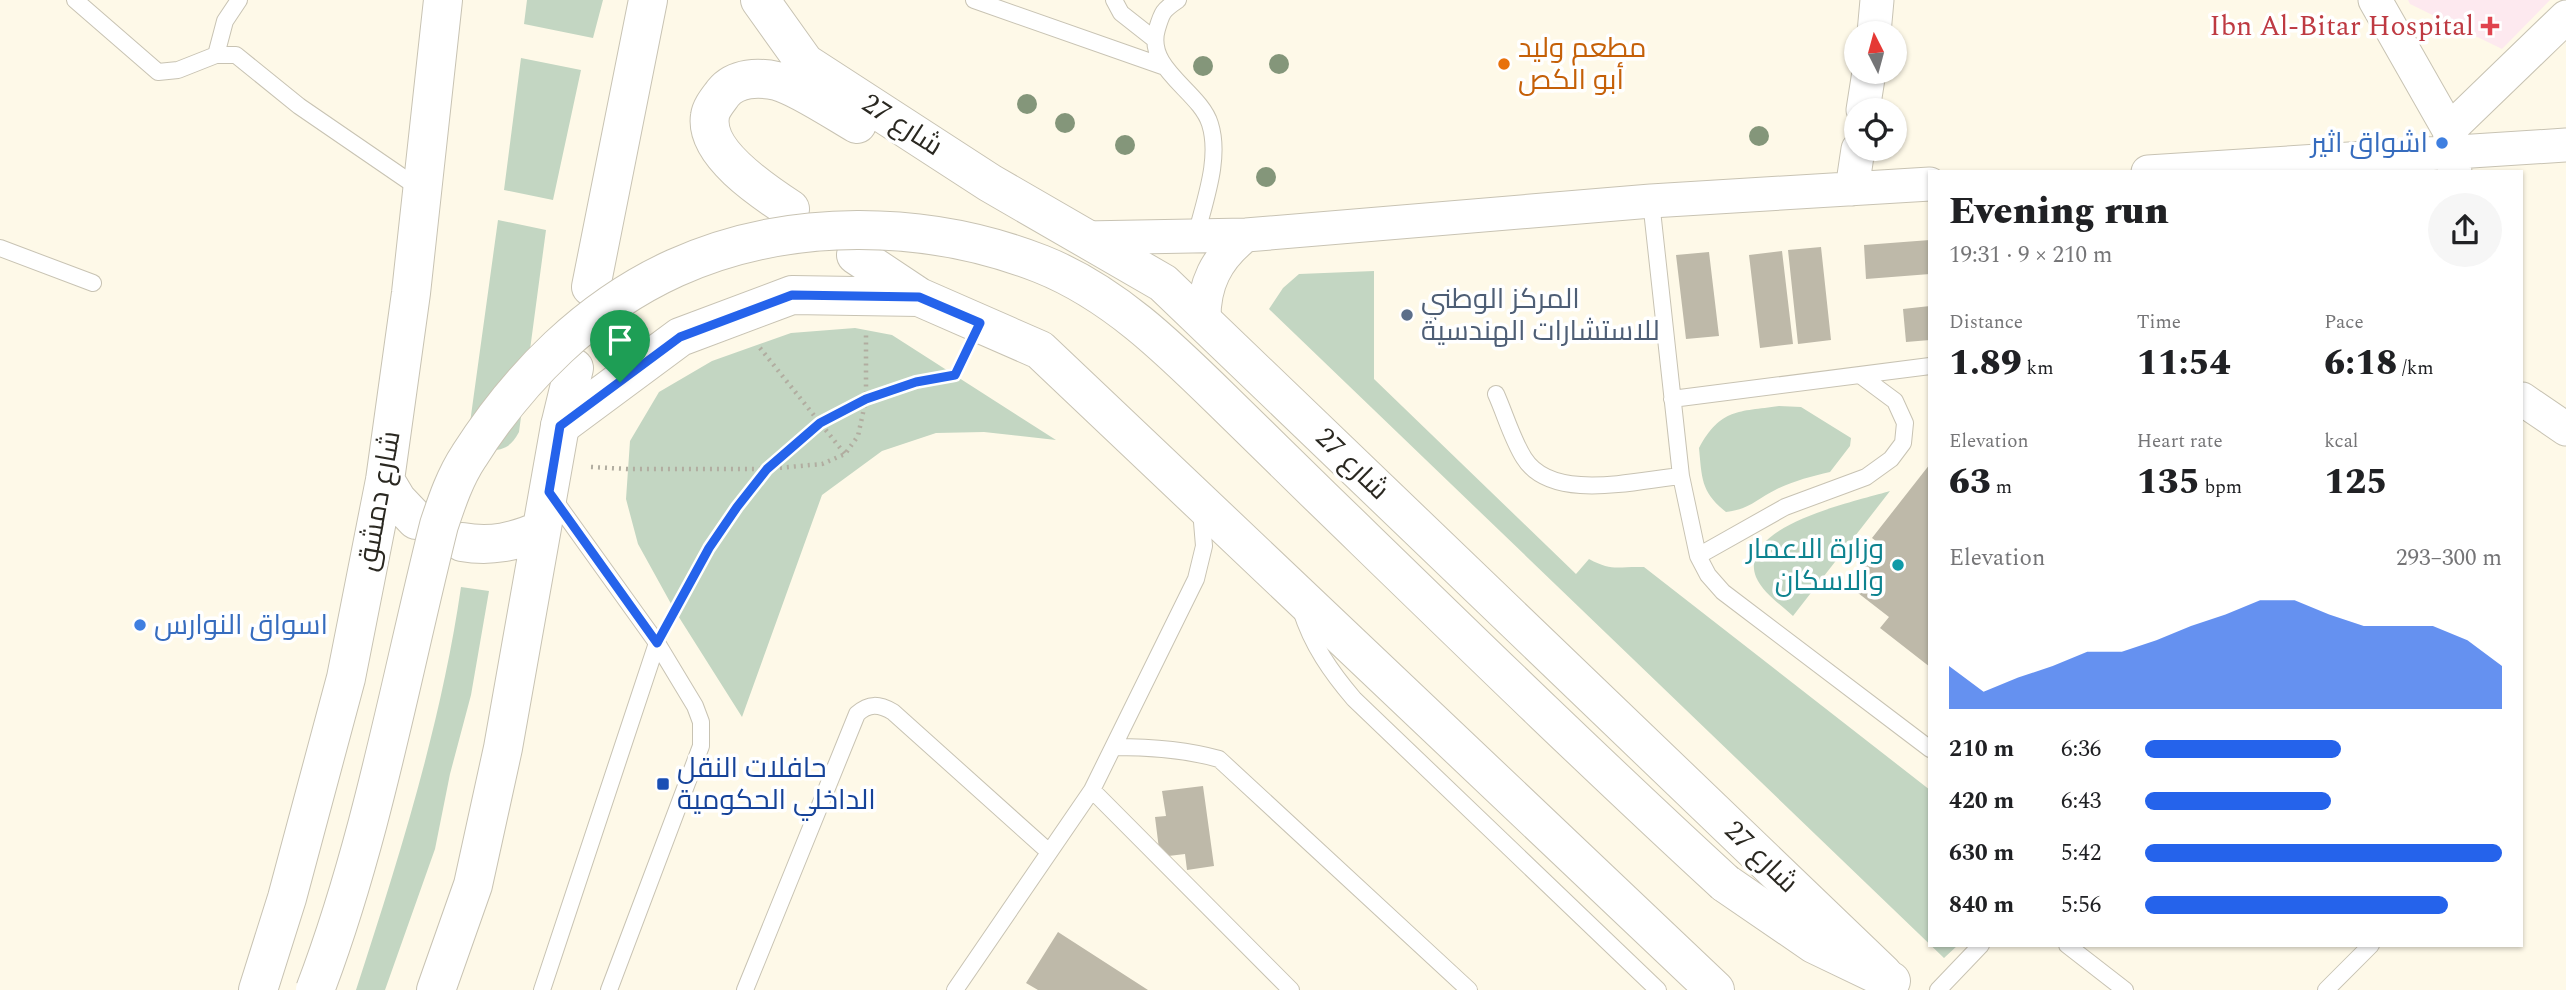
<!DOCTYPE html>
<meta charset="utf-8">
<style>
body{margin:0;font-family:Spectral,Cairo,serif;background:#f6f6f6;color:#202124;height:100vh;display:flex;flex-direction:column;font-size:26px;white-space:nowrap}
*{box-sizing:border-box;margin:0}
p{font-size:23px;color:#757577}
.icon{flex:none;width:38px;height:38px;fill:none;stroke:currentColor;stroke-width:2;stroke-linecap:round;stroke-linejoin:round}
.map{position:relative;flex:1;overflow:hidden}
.details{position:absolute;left:1928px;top:170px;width:595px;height:777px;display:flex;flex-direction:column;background:#fff;border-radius:0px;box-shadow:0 2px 5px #0004}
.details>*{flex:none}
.needle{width:46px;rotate:354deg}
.fabs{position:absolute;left:1844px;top:21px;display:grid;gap:14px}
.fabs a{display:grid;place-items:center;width:63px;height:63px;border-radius:50%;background:#fff;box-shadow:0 2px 5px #0004;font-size:35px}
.pin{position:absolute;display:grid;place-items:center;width:60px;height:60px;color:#fff;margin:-72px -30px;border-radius:50% 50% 50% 0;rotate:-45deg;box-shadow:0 0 7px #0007}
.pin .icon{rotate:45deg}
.round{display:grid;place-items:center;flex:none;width:74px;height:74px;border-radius:37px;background:#f6f6f6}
.overview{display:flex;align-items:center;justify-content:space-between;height:119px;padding:0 21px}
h1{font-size:38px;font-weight:800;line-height:52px}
.stats{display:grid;grid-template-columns:repeat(3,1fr);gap:10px;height:119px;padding:7px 21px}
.stats div{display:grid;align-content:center}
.stats b{font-size:35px;font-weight:800}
.stats small{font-size:19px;font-weight:400}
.stats p{font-size:19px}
.chart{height:196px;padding:14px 21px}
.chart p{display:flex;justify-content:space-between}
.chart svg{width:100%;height:126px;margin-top:7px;fill:#2563eb;opacity:.7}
ul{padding:0 21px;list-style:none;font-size:23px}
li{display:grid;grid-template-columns:112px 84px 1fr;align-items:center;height:52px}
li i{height:18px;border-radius:9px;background:#2563eb}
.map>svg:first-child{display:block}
.medical{fill:#fde9ef}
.green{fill:#c3d6c2}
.building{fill:#beb9a9}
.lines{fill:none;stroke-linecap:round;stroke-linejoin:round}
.lane-casing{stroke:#c8c3b3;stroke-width:18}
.street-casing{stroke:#c8c3b3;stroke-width:35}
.secondary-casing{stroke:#c8c3b3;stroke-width:40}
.primary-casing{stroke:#c8c3b3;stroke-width:40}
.path{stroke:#b1ada0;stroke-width:4.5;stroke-dasharray:2 5;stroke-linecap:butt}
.lane{stroke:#fff;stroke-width:16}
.street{stroke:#fff;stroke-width:33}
.secondary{stroke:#fff;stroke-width:38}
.primary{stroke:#fff;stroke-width:38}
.primary-bridge-casing{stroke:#c8c3b3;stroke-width:40;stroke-linecap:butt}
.primary-bridge{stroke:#fff;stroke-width:38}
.tree{fill:#84967a}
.route-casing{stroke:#fff;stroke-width:14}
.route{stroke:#2563eb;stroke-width:9}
.health-dot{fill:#e0444e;stroke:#fff;stroke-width:2.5}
.food-dot{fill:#e8710a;stroke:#fff;stroke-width:2.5}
.shop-dot{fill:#3f7fe0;stroke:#fff;stroke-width:2.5}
.service-dot{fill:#5c6f8a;stroke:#fff;stroke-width:2.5}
.culture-dot{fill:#0f9aa8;stroke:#fff;stroke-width:2.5}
.transit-dot{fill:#1a4fb4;stroke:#fff;stroke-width:2.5}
.labels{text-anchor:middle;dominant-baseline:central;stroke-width:7;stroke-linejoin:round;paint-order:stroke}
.health-label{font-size:28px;fill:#be3a42;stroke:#fff;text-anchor:end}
.food-label{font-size:28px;fill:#c56008;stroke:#fff;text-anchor:start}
.street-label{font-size:28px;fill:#2a2821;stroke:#fff}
.shop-label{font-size:28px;fill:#366cbe;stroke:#fff;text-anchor:end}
.service-label{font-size:28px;fill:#4e5e75;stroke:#fff;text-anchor:start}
.culture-label{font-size:28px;fill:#0d838f;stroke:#fff;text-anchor:end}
.transit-label{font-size:28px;fill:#164399;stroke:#fff;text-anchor:start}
</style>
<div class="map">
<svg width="2566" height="990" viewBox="0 0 2566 990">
<rect width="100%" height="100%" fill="#fef9e8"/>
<!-- medical -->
<path class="medical" d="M2408,0H2550L2502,49L2410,4Z"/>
<!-- green -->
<path class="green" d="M527,0H603L593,38L524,24Z
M521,58L581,70L553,200L504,190Z
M498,220L546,230L519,432C511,447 504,450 487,451L469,430Z
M1374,271V379L1576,574L1589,559C1613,572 1618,566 1644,567L1930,790V945H1958L1944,958L1269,309L1283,288L1299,274Z
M855,328L892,335L1056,440L984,432L936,433L882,451L822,495L742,717L675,611L638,544L626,499L630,441L659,392L712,361L791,333Z
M1779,406L1801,407L1851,438L1850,446L1830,472C1812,476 1794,481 1777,489C1756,499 1751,509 1726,512C1701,492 1702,479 1699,448C1721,408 1738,412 1779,406Z
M1890,491L1793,616C1780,604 1763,593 1756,577C1736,525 1858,501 1890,491Z
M461,587L489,591L471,695L450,774L435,849L385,990H356C399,858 441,725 461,587Z"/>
<!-- building -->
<path class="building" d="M1930,240V274L1866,279L1864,245Z
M1821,247L1831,340L1798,344L1788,250Z
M1782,251L1793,344L1760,348L1749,255Z
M1709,252L1719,336L1686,339L1676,255Z
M1930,306V340L1906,342L1903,309Z
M1930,464V667L1880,628L1889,617L1849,586L1881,545L1872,538Z
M1203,786L1214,866L1187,870L1185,854L1160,857L1155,817L1166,816L1162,791Z
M1058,932L1148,990H1038L1026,983Z"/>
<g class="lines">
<defs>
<path id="lane" d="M75,0L158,72L178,70L216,55H236L299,106L420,189
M974,0L1165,67
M1114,0L1121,13L1154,39
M1178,0C1163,10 1162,12 1157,29C1145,69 1200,91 1210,124C1221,159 1204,202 1196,236
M216,55L225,21L239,0
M1651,201L1681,476L1698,556L1708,575L1723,592L1930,749
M0,248L93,283
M1496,394C1505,414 1512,439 1524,458C1552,503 1637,480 1681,476
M1672,399L1930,366
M553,498L657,643L695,706L701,722V746L609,990
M1698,556L1785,507L1866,477L1891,459L1903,443L1905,423L1895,401L1860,375
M1301,610C1312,645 1331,672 1354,699L1658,990
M1114,747C1150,747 1184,749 1219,759L1469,990
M1092,790L1291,990
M2067,945L2125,990
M542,990L657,643
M745,990L857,714C869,703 879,704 893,712L1049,852
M955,990L1092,790L1196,579L1204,546L1201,510
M1938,990L1981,945
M2326,990L2371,945"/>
<path id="street" d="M2375,0L2449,130L2455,172
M1874,33L1877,0
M1863,110L1869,72
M2449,130L2566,17
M2148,172L2566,145
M1852,189L1858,149
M1084,238L1246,235L1651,201L1930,184
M1204,322C1203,285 1216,258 1246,235
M2522,399L2566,429"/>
<path id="secondary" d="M760,0L805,63L990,183L1163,283L1883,974
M790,209C764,192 704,153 710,116C711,108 718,100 723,93C736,77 759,77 777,81C797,86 838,113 857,124
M856,255L919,297
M560,426L680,337L792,295L919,297L1040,350L1715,990"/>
<path id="primary" d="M591,287L648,0
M385,480L397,500L416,520
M462,542C491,547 515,542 541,530
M1725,883L1814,944L1891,981
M258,990L287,898L346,678L385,480L411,293L443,0
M436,990L473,885L503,748L560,426L574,368"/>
</defs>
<!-- lane casing -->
<use href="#lane" class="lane-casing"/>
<!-- street casing -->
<use href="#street" class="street-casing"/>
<!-- secondary casing -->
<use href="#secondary" class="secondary-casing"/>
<!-- primary casing -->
<use href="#primary" class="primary-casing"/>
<!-- path -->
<path class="path" d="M760,348L845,454
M591,467L628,469H767L822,464L845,454L858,436L866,399V332
M671,618C710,546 751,471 819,423C858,396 909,383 955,375L963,358"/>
<!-- lane -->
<use href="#lane" class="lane"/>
<!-- street -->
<use href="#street" class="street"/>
<!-- secondary -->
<use href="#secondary" class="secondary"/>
<!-- primary -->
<use href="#primary" class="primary"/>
<defs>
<path id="primary-bridge" d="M315,990C372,840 400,681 439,525C447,501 455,477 469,456C519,377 589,307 675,268C788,217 926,219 1041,264C1114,293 1171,350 1226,404C1258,435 1289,466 1321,497C1455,627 1588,757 1725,883"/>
</defs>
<!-- primary-bridge casing -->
<use href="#primary-bridge" class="primary-bridge-casing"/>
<!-- primary-bridge -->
<use href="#primary-bridge" class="primary-bridge"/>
</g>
<!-- trees -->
<g class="tree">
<circle cx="1279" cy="64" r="10"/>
<circle cx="1203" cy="66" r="10"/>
<circle cx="1027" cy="104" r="10"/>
<circle cx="1065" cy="123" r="10"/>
<circle cx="1759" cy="136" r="10"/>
<circle cx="1125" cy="145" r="10"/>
<circle cx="1266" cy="177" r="10"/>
</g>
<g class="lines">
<defs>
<path id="route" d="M792,295L919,297L980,323L955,375L916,382L866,399L820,423L767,469L737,507L709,548L657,643L549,492L560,426L680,337Z"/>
</defs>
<!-- route casing -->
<use href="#route" class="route-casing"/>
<!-- route -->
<use href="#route" class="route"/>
</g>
<!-- markers -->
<path class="health-dot" d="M2486.5 15.5h7v7h7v7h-7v7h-7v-7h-7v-7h7z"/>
<circle class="food-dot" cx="1504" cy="64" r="7"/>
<g class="shop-dot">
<circle cx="2442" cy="143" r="7"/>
<circle cx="140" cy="625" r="7"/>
</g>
<circle class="service-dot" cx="1407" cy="315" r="7"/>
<circle class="culture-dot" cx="1898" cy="565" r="7"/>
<rect class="transit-dot" x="656" y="777" width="14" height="14" rx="3.5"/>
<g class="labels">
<!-- health labels -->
<g class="health-label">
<text x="2474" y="26">Ibn Al-Bitar Hospital</text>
</g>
<!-- food labels -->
<g class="food-label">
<text x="1518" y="48">مطعم وليد<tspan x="1518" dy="32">أبو الكص</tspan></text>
</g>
<!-- street labels -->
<g class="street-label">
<text transform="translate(902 125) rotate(33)">شارع 27</text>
<text transform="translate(1352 464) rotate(44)">شارع 27</text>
<text transform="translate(379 501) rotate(-80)">شارع دمشق</text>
<text transform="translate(1761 857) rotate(44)">شارع 27</text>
</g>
<!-- shop labels -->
<g class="shop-label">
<text x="2428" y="143">اشواق اثير</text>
<text x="154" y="625" text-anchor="start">اسواق النوارس</text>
</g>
<!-- service labels -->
<g class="service-label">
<text x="1421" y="299">المركز الوطني<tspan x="1421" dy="32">للاستشارات الهندسية</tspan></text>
</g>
<!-- culture labels -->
<g class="culture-label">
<text x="1884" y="549">وزارة الاعمار<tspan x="1884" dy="32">والاسكان</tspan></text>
</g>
<!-- transit labels -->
<g class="transit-label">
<text x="677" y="768">حافلات النقل<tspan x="677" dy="32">الداخلي الحكومية</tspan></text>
</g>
</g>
</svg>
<div class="fabs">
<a><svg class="needle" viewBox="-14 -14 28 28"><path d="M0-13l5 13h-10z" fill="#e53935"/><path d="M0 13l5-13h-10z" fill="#757577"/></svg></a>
<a><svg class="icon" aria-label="locate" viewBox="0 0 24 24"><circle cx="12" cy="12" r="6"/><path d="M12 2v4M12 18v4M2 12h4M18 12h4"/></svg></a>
</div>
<div class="pin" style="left:620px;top:382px;background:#1e9e55"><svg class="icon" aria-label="arrive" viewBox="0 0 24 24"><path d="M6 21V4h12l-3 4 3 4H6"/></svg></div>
<section class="details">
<div class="overview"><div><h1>Evening run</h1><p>19:31 · 9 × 210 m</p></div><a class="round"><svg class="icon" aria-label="share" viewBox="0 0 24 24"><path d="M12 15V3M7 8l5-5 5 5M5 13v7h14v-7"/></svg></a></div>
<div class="stats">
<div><p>Distance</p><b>1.89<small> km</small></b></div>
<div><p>Time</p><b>11:54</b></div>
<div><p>Pace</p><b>6:18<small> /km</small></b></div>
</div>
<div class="stats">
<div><p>Elevation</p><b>63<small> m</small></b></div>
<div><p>Heart rate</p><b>135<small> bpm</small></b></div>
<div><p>kcal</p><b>125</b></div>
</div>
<div class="chart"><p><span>Elevation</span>293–300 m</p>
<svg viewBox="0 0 160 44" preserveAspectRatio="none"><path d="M0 44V29L10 38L20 33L30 29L40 24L50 24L60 20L70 15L80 11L90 6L100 6L110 11L120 15L130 15L140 15L150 20L160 29V44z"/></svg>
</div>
<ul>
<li><b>210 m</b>6:36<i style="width:55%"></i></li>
<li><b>420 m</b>6:43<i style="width:52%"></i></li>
<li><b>630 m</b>5:42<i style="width:100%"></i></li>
<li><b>840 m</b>5:56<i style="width:85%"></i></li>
</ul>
</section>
</div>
